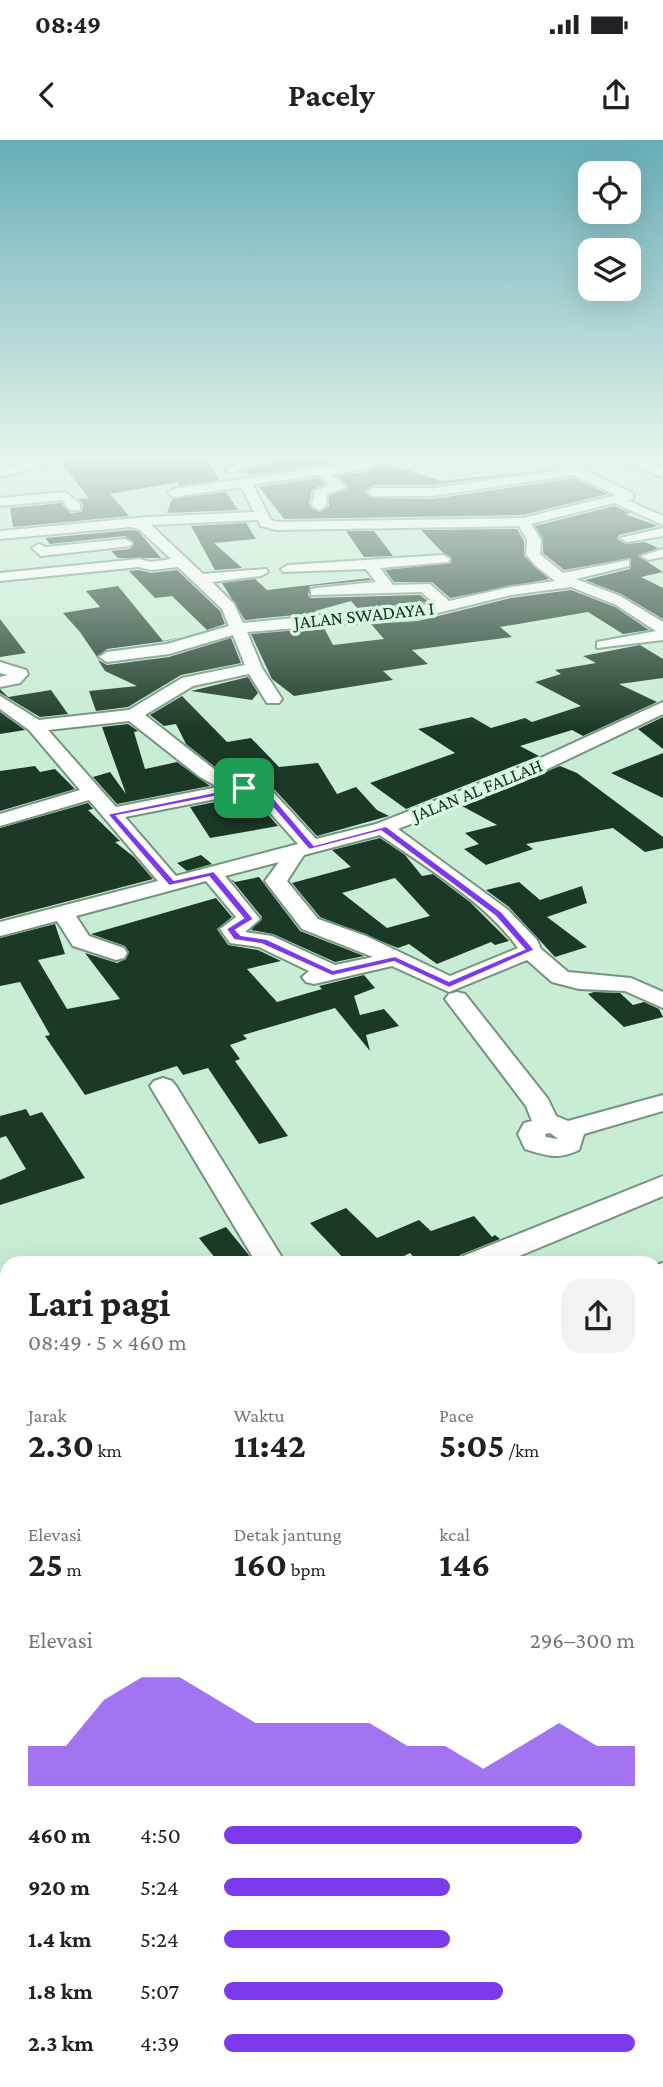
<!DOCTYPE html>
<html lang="id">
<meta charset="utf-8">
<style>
body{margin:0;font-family:"Crimson Pro",serif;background:#f2f2f2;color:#202124;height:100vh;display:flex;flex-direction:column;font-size:26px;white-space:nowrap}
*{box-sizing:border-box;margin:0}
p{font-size:23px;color:#757577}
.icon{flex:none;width:38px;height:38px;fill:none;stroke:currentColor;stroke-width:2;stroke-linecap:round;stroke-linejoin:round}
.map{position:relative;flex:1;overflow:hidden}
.panel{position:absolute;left:0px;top:1116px;width:663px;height:831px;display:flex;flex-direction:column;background:#fff;border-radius:21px 21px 0 0;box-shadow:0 7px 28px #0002}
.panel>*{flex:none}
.controls{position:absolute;left:578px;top:21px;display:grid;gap:14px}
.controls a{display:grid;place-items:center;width:63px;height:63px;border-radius:14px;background:#fff;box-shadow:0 7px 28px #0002;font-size:35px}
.pin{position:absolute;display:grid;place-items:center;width:60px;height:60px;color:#fff;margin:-30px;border-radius:14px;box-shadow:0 4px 10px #0006}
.round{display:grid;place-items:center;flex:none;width:74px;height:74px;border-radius:21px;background:#f2f2f2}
.headline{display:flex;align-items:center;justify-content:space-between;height:119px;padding:0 28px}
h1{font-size:38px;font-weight:700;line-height:52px}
.stats{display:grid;grid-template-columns:repeat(3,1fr);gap:10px;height:119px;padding:7px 28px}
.stats div{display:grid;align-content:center}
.stats b{font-size:35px;font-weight:700}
.stats small{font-size:19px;font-weight:400}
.stats p{font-size:19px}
.chart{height:196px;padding:14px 28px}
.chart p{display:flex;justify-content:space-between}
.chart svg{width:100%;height:126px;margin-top:7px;fill:#7c3aed;opacity:.7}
ul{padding:0 28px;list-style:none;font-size:23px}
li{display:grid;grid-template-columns:112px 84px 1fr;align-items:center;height:52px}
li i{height:18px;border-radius:9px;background:#7c3aed}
.status{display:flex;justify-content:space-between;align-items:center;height:49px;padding:0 35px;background:#fff;direction:ltr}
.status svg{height:19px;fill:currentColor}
header{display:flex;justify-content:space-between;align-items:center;height:91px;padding:0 28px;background:#fff;font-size:32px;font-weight:700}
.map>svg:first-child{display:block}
.building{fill:#1c3927;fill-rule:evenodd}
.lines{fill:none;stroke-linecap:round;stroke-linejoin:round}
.minor-casing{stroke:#74947f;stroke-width:4}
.minor{fill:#fff;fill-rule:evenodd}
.route{fill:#7c3aed;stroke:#fff;stroke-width:2;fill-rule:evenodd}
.labels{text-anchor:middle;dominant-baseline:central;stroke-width:7;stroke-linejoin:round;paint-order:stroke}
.far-street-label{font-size:19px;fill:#222f26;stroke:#d6f9e1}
</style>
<div class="status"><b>08:49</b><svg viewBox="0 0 49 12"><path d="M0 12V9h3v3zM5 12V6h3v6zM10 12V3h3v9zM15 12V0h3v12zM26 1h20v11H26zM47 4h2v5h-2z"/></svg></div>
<header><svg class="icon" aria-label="back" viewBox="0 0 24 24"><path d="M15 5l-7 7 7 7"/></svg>Pacely<svg class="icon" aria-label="share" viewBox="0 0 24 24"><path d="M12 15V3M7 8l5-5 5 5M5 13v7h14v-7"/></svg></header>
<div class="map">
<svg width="663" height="1947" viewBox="0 0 663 1947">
<rect width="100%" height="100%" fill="#c9ecd4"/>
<!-- building -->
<path class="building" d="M56,317H205L219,340L178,346L179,342L110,354L129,376L13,387L10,368L61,363L70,373L82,372L83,364L78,359L89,358Z
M286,317H367L250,335L246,331Z
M386,323L442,341L554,329L433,345H373L365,351L372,358L433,359L574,338L608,354L523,375L284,379L259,347L319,338L325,344L312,350L309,365L320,372L329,366V356L348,348L337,336L367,332Z
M226,352L238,370L167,373L172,359Z
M614,366L630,373L625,374L658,386L619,395L617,399L626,404L645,402L658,408L638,416L663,432L641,437L663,448V479L621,454L585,440L630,429L631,418L564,430L543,413V399L535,386Z
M246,383L256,399L214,403L242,428L215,430L191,386Z
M517,389L524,401V416L549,439L450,458L432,442H394L385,430L451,423V417L442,412L421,390Z
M131,390L138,391L161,418H118L111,411L130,409L134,404L125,396L50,404L45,398Z
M346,391H374L393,416L364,417Z
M139,430L151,433L177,430L220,471L225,484L207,490L172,456L155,458L129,431Z
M369,438L371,440L310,446L308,455L311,458L420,455L429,462L358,469L351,461L315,471L316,473L245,480L222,443L255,439L267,450Z
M118,446L163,501L182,497L166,501L107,509L97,517L80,492L63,473L100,467L86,451Z
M571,450L615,467L649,490L623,494L588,472L500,487L512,497L412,510L428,524L383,531L393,540L294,556L272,539L251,494L324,488L333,505L384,499L371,484L418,481L511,458Z
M0,479L26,513L0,517Z
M231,498L241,523L181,535L128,567L96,571L89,551L137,546L105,531L98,520L107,525L169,517Z
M640,505L663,519V538L619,544L657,562L583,596L572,590L520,606L539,616L406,669L370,643L455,613L418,589L472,577L491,588L525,578L532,582L581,566L535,542L561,534L555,530L596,523L583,516Z
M248,537L258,553L252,560L191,551Z
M0,549L8,557L51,550L68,574L40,577L0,553Z
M182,556L227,602L251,598L279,627L318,623L337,654L356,647L377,670L389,676L317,696L275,650L233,637L215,627L186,604L176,584L164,586L150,575Z
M0,572L25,590L0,594Z
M663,577V609L638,589Z
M128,584L138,591L134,592L145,629L177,622L210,646L117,664L93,637L110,632L126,654L102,587Z
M663,613V658L611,633Z
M35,626L40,632L55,629L75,649L0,671V631Z
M560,626L577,633L663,697V708L645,712L613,688L526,704L533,709L486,725L464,709L479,704L465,693L497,685L462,666Z
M241,657L257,662L278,686L210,698L190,667Z
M88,663L93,669L88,670L120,701L115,702L134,717L153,739L0,779V688Z
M380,698L405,715L422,736L433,734L470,762L509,801L495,805L491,802L437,824L409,804L398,808L320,777L292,743L351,727L332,710ZM395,738L430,776L387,788L342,753Z
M201,715L212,724L187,731L177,723Z
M259,737L300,791L364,816L335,822L273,794L251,790L262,777L231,739L235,742Z
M519,742L540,760L582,746L587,763L547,777L587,807L555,817L509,767L486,750Z
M216,758L232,777L217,789L228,805L258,810L281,821L247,829L277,862L322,849L319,846L364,835L375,848L354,856L360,875L384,869L399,886L366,895L370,911L335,868L243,895L247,899L230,905L240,919L235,921L288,996L259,1004L208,928L183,935L177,926L85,955L45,896L50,895L20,842L0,846V798L55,784L65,814L38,820L67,869L120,859L85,813L117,823L126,819L129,812L125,806L91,794Z
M594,852L620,853L633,865L644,862L659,869L663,877L624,887L588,854Z
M26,969L30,976L42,972L85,1038L0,1065V1040L26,1029L6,996L0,998V976Z
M346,1068L377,1098L419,1080L431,1091L474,1076L492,1097L495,1095L500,1099L460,1115L455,1124H420L410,1113L388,1124H349L310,1083Z
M226,1087L248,1114L254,1124H220L199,1098Z"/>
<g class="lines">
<defs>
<path id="minor" d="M9,317H26L43,326L0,337V329L24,325Z
M262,317H284L230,333L224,329Z
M373,317H385L384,322L367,329L331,334L346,347L327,354L326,366L319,370L312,366L315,351L330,345L320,335L253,345L271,380L277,382L523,378L616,355L574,335L433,356H373L367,352L373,348H433L562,330L538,317H555L633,353V359L627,360L663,376V385L614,363L531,384L541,400L540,414L563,433L629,420V426L576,439L620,456L663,482V500L597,508V502L656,491L616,465L571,447L511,455L417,478L247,492L262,528L282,559L279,563H267L249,534L193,546L145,575L214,629L232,639L273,652L316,699L376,684L523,626L663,562V574L537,634L398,689L507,769L537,800L541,809L568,832L631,838L663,852V868L625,851L579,849L552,842L527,820L449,852L392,826L314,844L306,842L302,837L309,831L259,807L230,803L220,789L236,777L206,741L76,776L89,796L124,808L127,813L124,818L116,820L73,806L57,781L0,796V782L158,741L89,660L0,686V674L80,650L29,590L0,569V556L39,580L129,570L182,538L245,525L233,495L169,514L107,522L99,517L107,512L167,504L229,486L222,469L178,427L151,430L139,427L0,441V433L139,419L151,422L171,419L139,389L131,387L0,399V391L147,377L254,372L241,347L174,357L168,353L174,349L366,321ZM258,380L261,386L276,390L519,386L527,400L526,414L536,426L555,441L511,447L449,461L430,444L393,445L380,428L448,422L450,419L443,415L288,425L281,429L283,432L366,429L376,442L316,448L311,449V455L421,452L435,464L243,483L234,464L212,442L261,436L268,432L266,429L203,434L151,385ZM129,581L200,637L218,647L116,667L48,590ZM241,654L259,660L298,704L176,736L125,677ZM380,695C427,728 484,761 518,808L450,836L366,796L318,779L287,741L304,715ZM279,722L265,741L302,789L373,817L335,825L272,796L245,792L260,779L225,736Z
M608,317H627L663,329V337Z
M65,352L80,364V370H70L62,360L0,366V358Z
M663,388V396L627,402L620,398Z
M125,399L132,403L130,406L41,416L32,408L39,404L46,407Z
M663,409V417L648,420L641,416Z
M0,522L26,530L28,534L20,543L0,547V537L8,535L0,533Z
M457,852L465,854L548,959L556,976L568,981L663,955V971L584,994L579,1010C558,1020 547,1016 525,1009L518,994L524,983L532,981L526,966L445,859L449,854ZM550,993L557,998V999L546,997L545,994Z
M163,938L172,941L176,946L286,1124H257L150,946L154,941Z
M663,1036V1056L500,1124H457L461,1117Z
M663,1123V1145L656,1147V1125Z
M0,1147L7,1149V1181L0,1179Z
M656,1250L663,1252V1280L656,1278Z
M656,1400L663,1402V1437L656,1435Z
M656,1558L663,1561V1602L656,1600Z
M656,1765L663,1768V1818L656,1815Z
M172,1941H221L224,1947H175Z
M406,1941H455L458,1947H409Z
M497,1941H546L549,1947H500Z"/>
</defs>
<!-- minor casing -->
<use href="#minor" class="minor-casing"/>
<!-- minor -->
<use href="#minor" class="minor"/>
</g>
<!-- sky -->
<linearGradient id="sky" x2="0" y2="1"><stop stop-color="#66acb6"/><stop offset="0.54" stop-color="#e7f6ec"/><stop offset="1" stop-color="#e7f6ec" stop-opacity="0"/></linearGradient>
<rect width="663" height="590" fill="url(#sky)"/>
<!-- route -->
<path class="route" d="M244,646L274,658L314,705L386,686L502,772L535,810L449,848L394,822L332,836L261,804L234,800L226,789L243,778L209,737L169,746L107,674ZM244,651L268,662L309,710L381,691L495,776L524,809L449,841L395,816L333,830L267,799L241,795L236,790L254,779L214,731L174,740L117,676Z"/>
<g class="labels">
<!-- far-street labels -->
<g class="far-street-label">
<text transform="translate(364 475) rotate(-6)">JALAN SWADAYA I</text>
<text transform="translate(477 650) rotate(-22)">JALAN AL FALLAH</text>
</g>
</g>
</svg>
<div class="controls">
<a><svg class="icon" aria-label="locate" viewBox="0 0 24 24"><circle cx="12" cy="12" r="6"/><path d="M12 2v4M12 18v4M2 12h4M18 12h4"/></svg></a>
<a><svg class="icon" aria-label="layers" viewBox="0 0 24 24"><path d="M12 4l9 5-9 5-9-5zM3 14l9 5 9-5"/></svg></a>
</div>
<div class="pin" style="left:244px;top:648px;background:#1e9e55"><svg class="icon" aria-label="arrive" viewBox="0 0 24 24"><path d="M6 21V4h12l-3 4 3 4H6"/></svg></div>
<section class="panel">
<div class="headline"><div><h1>Lari pagi</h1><p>08:49 · 5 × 460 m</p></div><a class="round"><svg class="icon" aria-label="share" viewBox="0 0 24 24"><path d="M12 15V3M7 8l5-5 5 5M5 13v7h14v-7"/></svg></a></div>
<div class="stats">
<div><p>Jarak</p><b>2.30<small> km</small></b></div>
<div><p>Waktu</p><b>11:42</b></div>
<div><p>Pace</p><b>5:05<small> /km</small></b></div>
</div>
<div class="stats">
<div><p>Elevasi</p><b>25<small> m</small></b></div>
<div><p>Detak jantung</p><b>160<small> bpm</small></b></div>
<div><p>kcal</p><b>146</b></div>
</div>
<div class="chart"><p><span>Elevasi</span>296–300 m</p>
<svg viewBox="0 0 160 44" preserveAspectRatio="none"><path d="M0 44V30L10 30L20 14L30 6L40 6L50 14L60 22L70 22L80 22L90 22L100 30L110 30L120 38L130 30L140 22L150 30L160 30V44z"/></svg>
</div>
<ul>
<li><b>460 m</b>4:50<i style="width:87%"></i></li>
<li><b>920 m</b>5:24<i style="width:55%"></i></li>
<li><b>1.4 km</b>5:24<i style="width:55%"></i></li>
<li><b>1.8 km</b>5:07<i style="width:68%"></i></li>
<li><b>2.3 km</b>4:39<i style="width:100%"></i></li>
</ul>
</section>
</div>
